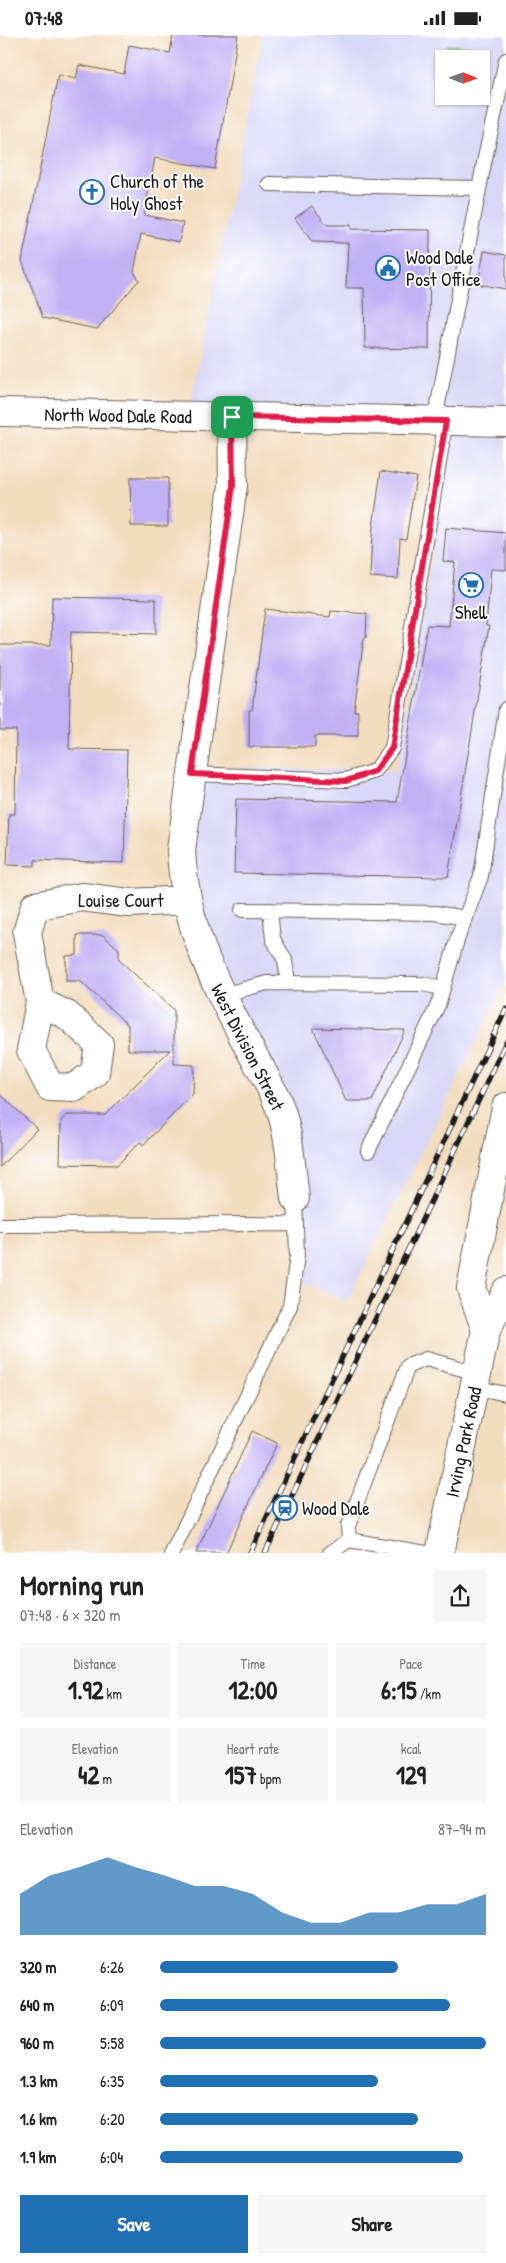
<!DOCTYPE html>
<meta charset="utf-8">
<style>
body{margin:0;font-family:"Patrick Hand",sans-serif;background:#f6f6f6;color:#222;height:100vh;display:flex;flex-direction:column;font-size:19px;white-space:nowrap}
*{box-sizing:border-box;margin:0}
p{font-size:16px;color:#767676}
.icon{flex:none;width:28px;height:28px;fill:none;stroke:currentColor;stroke-width:2;stroke-linecap:round;stroke-linejoin:round}
.map{position:relative;height:1518px;overflow:hidden}
.details{display:flex;flex-direction:column;background:#fff;flex:1}
.details>*{flex:none}
.needle{width:32px;rotate:91deg}
.fabs{position:absolute;left:435px;top:15px;display:grid;gap:10px}
.fabs a{display:grid;place-items:center;width:55px;height:55px;border-radius:0px;background:#fff;box-shadow:0 1px 4px #0004;font-size:25px}
.pin{position:absolute;display:grid;place-items:center;width:42px;height:42px;color:#fff;margin:-21px;border-radius:10px;box-shadow:0 2px 8px #0006}
.round{display:grid;place-items:center;flex:none;width:52px;height:52px;border-radius:0px;background:#f6f6f6}
.headline{display:flex;align-items:center;justify-content:space-between;height:85px;padding:0 20px}
h1{font-size:28px;font-weight:800;line-height:38px}
.figures{display:grid;grid-template-columns:repeat(3,1fr);gap:8px;height:85px;padding:5px 20px}
.figures div{display:grid;align-content:center;border-radius:0px;background:#f6f6f6;text-align:center}
.figures b{font-size:25px;font-weight:800}
.figures small{font-size:14px;font-weight:400}
.figures p{font-size:14px}
.chart{height:140px;padding:10px 20px}
.chart p{display:flex;justify-content:space-between}
.chart svg{width:100%;height:90px;margin-top:5px;fill:#1f6fb2;opacity:.7}
.button{display:flex;gap:10px;margin-top:auto;padding:10px 20px}
.button a{flex:1;height:58px;border-radius:0px;background:#1f6fb2;color:#fff;font-size:20px;font-weight:800;line-height:58px;text-align:center}
.button a+a{background:#f6f6f6;color:#222}
ul{padding:0 20px;list-style:none;font-size:16px}
li{display:grid;grid-template-columns:80px 60px 1fr;align-items:center;height:38px}
li i{height:12px;border-radius:6px;background:#1f6fb2}
.status{display:flex;justify-content:space-between;align-items:center;height:35px;padding:0 25px;background:#fff;direction:ltr}
.status svg{height:14px;fill:currentColor}
.map>svg:first-child{display:block}
.built{fill:#d9d7f7;fill-rule:evenodd}
.green{fill:#adca71;stroke:#647346}
.building{fill:#c0b0f4}
.lines{fill:none;stroke-linecap:round;stroke-linejoin:round}
.lane-casing{stroke:#676055;stroke-width:16}
.street-casing{stroke:#676055;stroke-width:30}
.secondary-casing{stroke:#676055;stroke-width:30}
.primary-casing{stroke:#676055;stroke-width:30}
.lane{stroke:#fff;stroke-width:14}
.street{stroke:#fff;stroke-width:28}
.secondary{stroke:#fff;stroke-width:28}
.primary{stroke:#fff;stroke-width:28}
.rail-casing{stroke:#1c1c1c;stroke-width:5.5}
.rail{stroke:#fff;stroke-width:4;stroke-dasharray:11;stroke-linecap:butt}
.route-casing{stroke:#fff;stroke-width:10}
.route{stroke:#e11d48;stroke-width:6}
.labels{text-anchor:middle;dominant-baseline:central;stroke-width:4;stroke-linejoin:round;paint-order:stroke}
.poi-label{font-size:19px;fill:#1c1c1c;stroke:#fff;text-anchor:start}
.street-label{font-size:19px;fill:#1c1c1c;stroke:#fff}
</style>
<div class="status"><b>07:48</b><svg viewBox="0 0 49 12"><path d="M0 12V9h3v3zM5 12V6h3v6zM10 12V3h3v9zM15 12V0h3v12zM26 1h20v11H26zM47 4h2v5h-2z"/></svg></div>
<div class="map">
<svg width="506" height="1518" viewBox="0 0 506 1518">
<rect width="100%" height="100%" fill="#fff"/>
<filter id="ink" filterUnits="userSpaceOnUse"><feTurbulence type="fractalNoise" baseFrequency=".02" numOctaves="2"/><feDisplacementMap in="SourceGraphic" scale="10" xChannelSelector="R" yChannelSelector="G"/><feConvolveMatrix kernelMatrix="1 2 1 2 8 2 1 2 1" color-interpolation-filters="sRGB"/></filter>
<filter id="wash" filterUnits="userSpaceOnUse"><feTurbulence type="fractalNoise" baseFrequency=".0096" numOctaves="4" result="noise"/><feDisplacementMap in="SourceGraphic" scale="20" xChannelSelector="R" yChannelSelector="G"/><feGaussianBlur stdDeviation="1.12" result="paint"/><feColorMatrix in="noise" values="0 0 0 0 0 0 0 0 0 0 0 0 0 0 0 0 0 1.4 0 .05"/><feComposite in="paint" operator="in"/></filter>
<g filter="url(#wash)">
<rect width="100%" height="100%" fill="#f3ddbf"/>
<!-- built -->
<path class="built" d="M263,0H506V383L189,379ZM444,24H481V61H444Z
M453,393L506,395V947L347,1266L299,1246L302,1224L266,1032L185,844L196,732L397,735Z"/>
<!-- green -->
<path class="green" d="M447,10L484,14L481,24H444Z"/>
<g id="blocks">
<!-- building -->
<path class="building" d="M173,0H238L215,134L155,123L144,180L183,188L179,207L141,199L134,237L139,245L97,294L43,283L22,226L58,40L76,44L79,30L124,39L129,10L170,18Z
M312,171L327,190H351V194L430,195L429,314L365,313L364,253H346L348,208L312,207L295,183Z
M484,216L506,220V254L478,249Z
M381,436L416,442L406,504L400,503L398,544L370,542L372,499Z
M130,443H168V491H131Z
M446,493L506,498V535L491,534L486,591H489L448,842L234,838L236,764L397,767L427,590L449,591L455,527L443,526Z
M52,562L156,564V599L71,597L69,714L127,715L124,828L35,825V831L7,830L9,779H15L16,695H0V610H51Z
M265,574L330,582L331,576L367,579L366,603H364L354,676H358V701H315V712H249V675H252Z
M77,900H103L119,914V925L174,975V1029L194,1030L193,1059L143,1110L140,1107L117,1130L60,1129L61,1086L67,1080H105L170,1015H128V990L80,946H66V921L77,920Z
M313,993L405,995L372,1066H346Z
M0,1059L37,1094L0,1132Z
M252,1396L277,1408L226,1518H196Z"/>
</g>
</g>
<g filter="url(#ink)">
<use href="#blocks" fill-opacity="0" stroke="#676055" stroke-width="1"/>
<g class="lines">
<defs>
<path id="lane" d="M269,149L479,153
M435,385L484,128L506,25
M192,739L346,745L375,736L392,713L446,385
M242,875L435,878L466,883
M270,875L273,904L285,925L288,948
M222,960L267,948L422,949L443,953
M368,1116L438,970L457,905L481,841L506,674
M0,1190L296,1189
M474,1352L506,1359
M349,1505L348,1491L408,1331L426,1324L477,1338
M172,1518L290,1271L297,1221L295,1163
M330,1518L349,1505L426,1518"/>
<path id="street" d="M232,382L233,451L181,815C185,893 213,944 248,1011C259,1031 272,1052 280,1073C290,1102 291,1132 295,1163
M40,967L67,980L99,1009L95,1038L74,1053L50,1052L31,1015L40,967L27,898L35,871L82,862L129,868L187,865"/>
<path id="secondary" d="M0,377L506,387"/>
<path id="primary" d="M486,1295L471,1253L506,1072
M440,1518L486,1295L506,1256"/>
</defs>
<!-- lane casing -->
<use href="#lane" class="lane-casing"/>
<!-- street casing -->
<use href="#street" class="street-casing"/>
<!-- secondary casing -->
<use href="#secondary" class="secondary-casing"/>
<!-- primary casing -->
<use href="#primary" class="primary-casing"/>
<!-- lane -->
<use href="#lane" class="lane"/>
<!-- street -->
<use href="#street" class="street"/>
<!-- secondary -->
<use href="#secondary" class="secondary"/>
<!-- primary -->
<use href="#primary" class="primary"/>
<defs>
<path id="rail" d="M250,1518L506,974
M265,1518L506,1007"/>
</defs>
<!-- rail casing -->
<use href="#rail" class="rail-casing"/>
<!-- rail -->
<use href="#rail" class="rail"/>
</g>
</g>
<g class="lines" filter="url(#ink)">
<defs>
<path id="route" d="M232,382L446,386L392,713L375,736L346,746L192,739L233,451Z"/>
</defs>
<!-- route casing -->
<use href="#route" class="route-casing"/>
<!-- route -->
<use href="#route" class="route"/>
</g>
<!-- icons -->
<defs>
<symbol id="church-ring" viewBox="-11 -11 22 22"><circle r="9.5" fill="#fff" stroke="#1f6fb2" stroke-width="1.5"/><path d="M-1.2-6h2.4v3.5h3.3v2.4h-3.3V6h-2.4V-.1h-3.3v-2.4h3.3Z" fill="#1f6fb2"/></symbol>
<symbol id="civic-ring" viewBox="-11 -11 22 22"><circle r="9.5" fill="#fff" stroke="#1f6fb2" stroke-width="1.5"/><path d="M-.6-6.5H3V-4.5H.6V-3L4-1V1h2V6H-6V1h2V-1L-.6-3ZM-1.2 2.5V6h2.4V2.5Z" fill="#1f6fb2"/></symbol>
<symbol id="supermarket-ring" viewBox="-11 -11 22 22"><circle r="9.5" fill="#fff" stroke="#1f6fb2" stroke-width="1.5"/><path d="M-6-5.5h2.5l.6 2H6L4.5 2H-2.5L-4.4-4H-6ZM-1.5 3.2a1.3 1.3 0 1 0 .1 0ZM3 3.2a1.3 1.3 0 1 0 .1 0Z" fill="#1f6fb2"/></symbol>
<symbol id="station-ring" viewBox="-11 -11 22 22"><circle r="9.5" fill="#fff" stroke="#1f6fb2" stroke-width="1.5"/><path d="M-3-6H3Q5-6 5-4V2Q5 4 3 4L4.5 6H3L1.5 4h-3L-3 6H-4.5L-3 4Q-5 4-5 2V-4Q-5-6-3-6ZM-3.5-4v3h7v-3ZM-3.5 1v1.5H-2V1ZM2 1v1.5H3.5V1Z" fill="#1f6fb2"/></symbol>
</defs>
<g fill-rule="evenodd">
<use href="#church-ring" x="78" y="143" width="28" height="28"/>
<use href="#civic-ring" x="374" y="219" width="28" height="28"/>
<use href="#supermarket-ring" x="457" y="536" width="28" height="28"/>
<use href="#station-ring" x="271" y="1459" width="28" height="28"/>
</g>
<g class="labels">
<!-- poi labels -->
<g class="poi-label">
<text x="110" y="146">Church of the<tspan x="110" dy="22">Holy Ghost</tspan></text>
<text x="406" y="222">Wood Dale<tspan x="406" dy="22">Post Office</tspan></text>
<text x="471" y="577" text-anchor="middle">Shell</text>
<text x="302" y="1473">Wood Dale</text>
</g>
<!-- street labels -->
<g class="street-label">
<text transform="translate(118 380) rotate(1)">North Wood Dale Road</text>
<text x="121" y="865">Louise Court</text>
<text transform="translate(248 1012) rotate(63)">West Division Street</text>
<text transform="translate(463 1407) rotate(-78)">Irving Park Road</text>
</g>
</g>
</svg>
<div class="fabs">
<a><svg class="needle" viewBox="-14 -14 28 28"><path d="M0-13l5 13h-10z" fill="#e53935"/><path d="M0 13l5-13h-10z" fill="#767676"/></svg></a>
</div>
<div class="pin" style="left:232px;top:382px;background:#1e9e55"><svg class="icon" aria-label="arrive" viewBox="0 0 24 24"><path d="M6 21V4h12l-3 4 3 4H6"/></svg></div>
</div>
<section class="details">
<div class="headline"><div><h1>Morning run</h1><p>07:48 · 6 × 320 m</p></div><a class="round"><svg class="icon" aria-label="share" viewBox="0 0 24 24"><path d="M12 15V3M7 8l5-5 5 5M5 13v7h14v-7"/></svg></a></div>
<div class="figures">
<div><p>Distance</p><b>1.92<small> km</small></b></div>
<div><p>Time</p><b>12:00</b></div>
<div><p>Pace</p><b>6:15<small> /km</small></b></div>
</div>
<div class="figures">
<div><p>Elevation</p><b>42<small> m</small></b></div>
<div><p>Heart rate</p><b>157<small> bpm</small></b></div>
<div><p>kcal</p><b>129</b></div>
</div>
<div class="chart"><p><span>Elevation</span>87–94 m</p>
<svg viewBox="0 0 160 44" preserveAspectRatio="none"><path d="M0 44V24L10 15L20 11L30 6L40 11L50 15L60 20L70 20L80 24L90 33L100 38L110 38L120 33L130 33L140 29L150 29L160 24V44z"/></svg>
</div>
<ul>
<li><b>320 m</b>6:26<i style="width:73%"></i></li>
<li><b>640 m</b>6:09<i style="width:89%"></i></li>
<li><b>960 m</b>5:58<i style="width:100%"></i></li>
<li><b>1.3 km</b>6:35<i style="width:67%"></i></li>
<li><b>1.6 km</b>6:20<i style="width:79%"></i></li>
<li><b>1.9 km</b>6:04<i style="width:93%"></i></li>
</ul>
<div class="button"><a>Save</a><a>Share</a></div>
</section>
